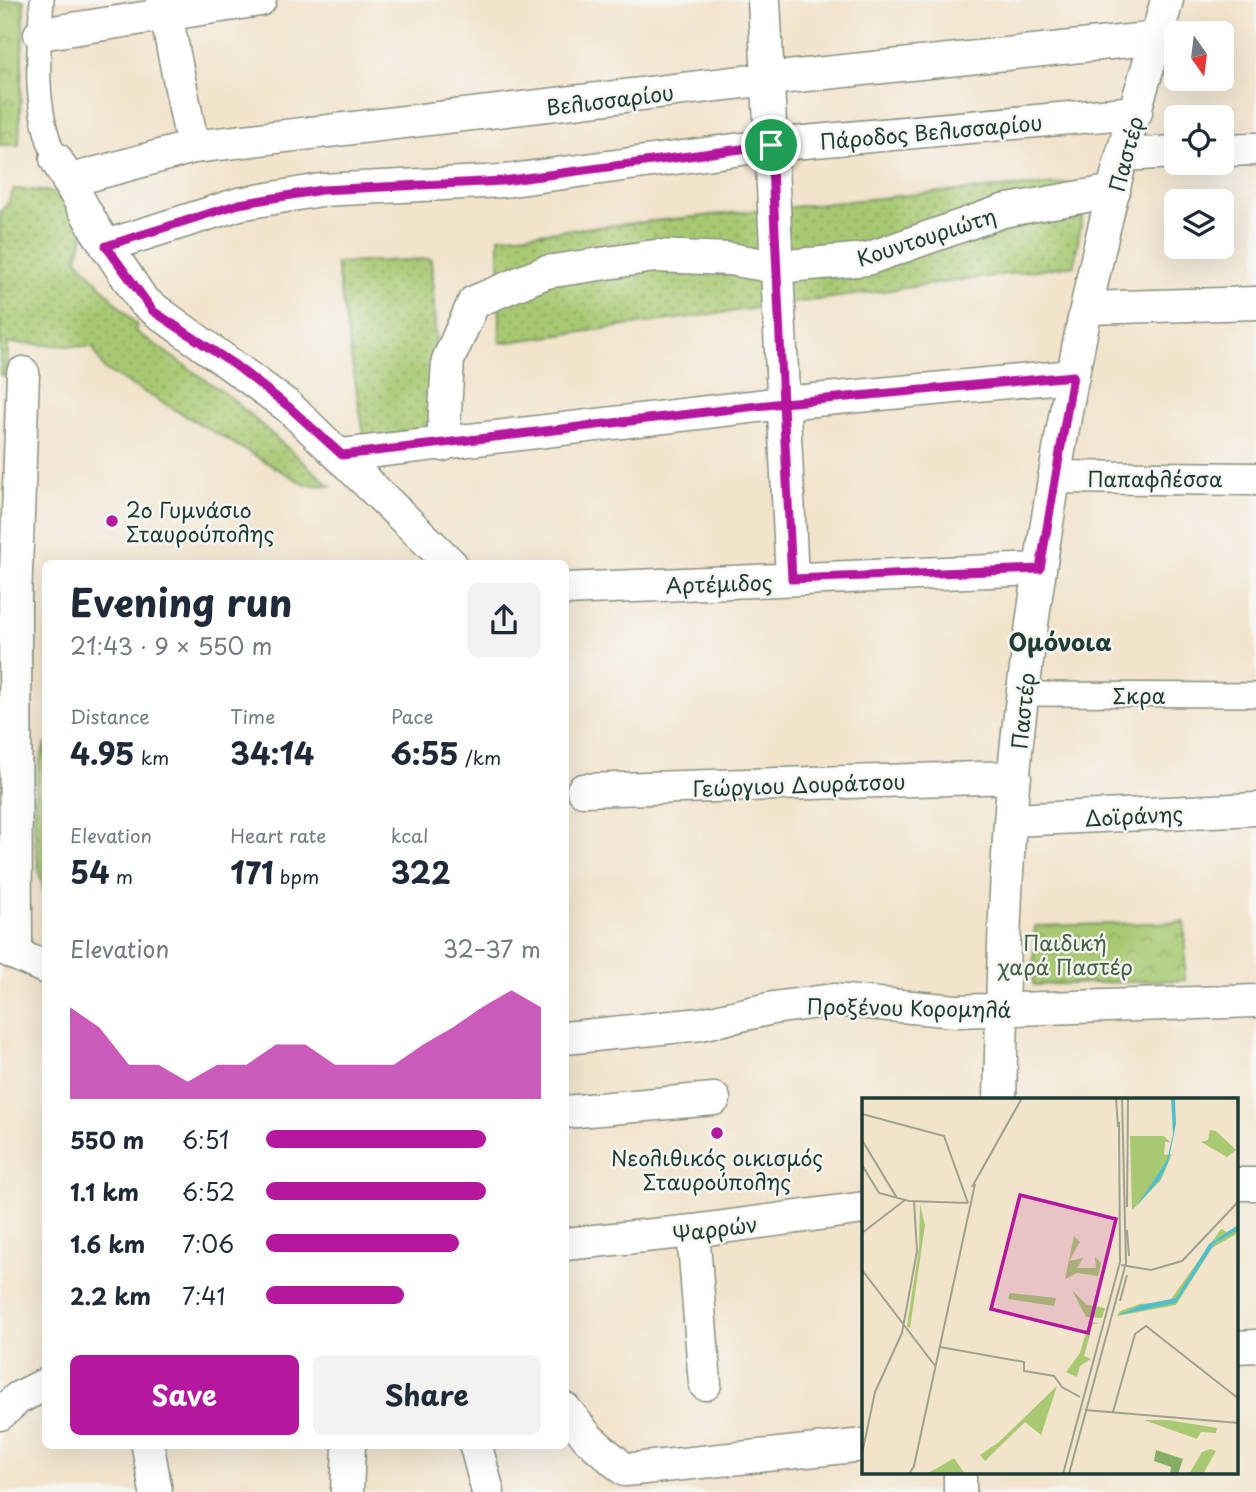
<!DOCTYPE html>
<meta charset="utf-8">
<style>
body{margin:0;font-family:"Playpen Sans",sans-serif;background:#f2f2f3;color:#1f2937;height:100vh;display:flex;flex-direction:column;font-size:26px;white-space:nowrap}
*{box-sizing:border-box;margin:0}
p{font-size:23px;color:#747a83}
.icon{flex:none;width:38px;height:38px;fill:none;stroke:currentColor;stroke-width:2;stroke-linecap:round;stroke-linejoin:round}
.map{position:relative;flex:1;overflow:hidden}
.panel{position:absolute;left:42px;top:560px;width:527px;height:889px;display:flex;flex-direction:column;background:#fff;border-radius:10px;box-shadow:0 7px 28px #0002}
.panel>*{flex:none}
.needle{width:46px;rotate:166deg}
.tools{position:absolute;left:1164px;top:21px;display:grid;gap:14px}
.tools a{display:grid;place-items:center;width:70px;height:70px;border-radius:10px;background:#fff;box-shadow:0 7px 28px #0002;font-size:35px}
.pin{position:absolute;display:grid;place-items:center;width:60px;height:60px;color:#fff;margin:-30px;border:4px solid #fff;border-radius:50%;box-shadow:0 2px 7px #0007}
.round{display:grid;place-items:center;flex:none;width:74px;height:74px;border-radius:10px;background:#f2f2f3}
.overview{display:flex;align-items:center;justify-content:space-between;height:119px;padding:0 28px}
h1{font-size:38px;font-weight:700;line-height:52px}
.figures{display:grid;grid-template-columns:repeat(3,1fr);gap:10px;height:119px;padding:7px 28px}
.figures div{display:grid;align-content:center}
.figures b{font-size:30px;font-weight:700}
.figures small{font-size:19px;font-weight:400}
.figures p{font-size:19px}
.chart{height:196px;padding:14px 28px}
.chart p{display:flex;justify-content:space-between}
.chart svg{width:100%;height:126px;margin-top:7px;fill:#b5179e;opacity:.7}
.button{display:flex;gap:14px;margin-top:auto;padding:14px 28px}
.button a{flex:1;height:80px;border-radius:10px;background:#b5179e;color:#fff;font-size:28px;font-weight:700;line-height:80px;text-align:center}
.button a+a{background:#f2f2f3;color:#1f2937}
ul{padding:0 28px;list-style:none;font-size:23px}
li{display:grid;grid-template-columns:112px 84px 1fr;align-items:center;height:52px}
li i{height:18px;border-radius:9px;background:#b5179e}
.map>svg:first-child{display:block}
.grass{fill:url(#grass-dots);stroke:#648353;stroke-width:2}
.park{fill:url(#park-crowns);stroke:#648353;stroke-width:2}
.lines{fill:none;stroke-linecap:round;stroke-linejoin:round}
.pedestrian-casing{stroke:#889080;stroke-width:26}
.minor-casing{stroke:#889080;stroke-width:35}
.pedestrian{stroke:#fff;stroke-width:23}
.minor{stroke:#fff;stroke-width:32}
.route-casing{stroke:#fff;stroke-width:14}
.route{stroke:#b5179e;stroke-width:9}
.poi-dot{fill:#b5179e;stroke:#f6f6f2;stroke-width:2.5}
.labels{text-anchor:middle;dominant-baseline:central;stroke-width:5;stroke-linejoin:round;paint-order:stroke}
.street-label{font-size:21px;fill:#1f3d34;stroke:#f6f6f2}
.poi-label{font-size:21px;fill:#1f3d34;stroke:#f6f6f2;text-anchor:start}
.park-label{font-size:21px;fill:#416044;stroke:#f6f6f2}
.quarter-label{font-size:24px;font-weight:bold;fill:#1f3d34;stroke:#f6f6f2}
.inset-road{fill:none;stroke:#9ea18f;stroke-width:2}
.view{fill:#b5179e;fill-opacity:0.15;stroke:#b5179e;stroke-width:3.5}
.inset-edge{fill:none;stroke:#1f3d34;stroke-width:3.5}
</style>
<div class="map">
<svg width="1256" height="1492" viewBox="0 0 1256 1492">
<defs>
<pattern id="grass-dots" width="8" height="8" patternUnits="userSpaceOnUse" patternTransform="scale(1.75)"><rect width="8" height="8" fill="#a8c972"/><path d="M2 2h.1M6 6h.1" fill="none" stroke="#88a45e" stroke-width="1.8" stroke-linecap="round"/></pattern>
<pattern id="park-crowns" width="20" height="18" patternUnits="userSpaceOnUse" patternTransform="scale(1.75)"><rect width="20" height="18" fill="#a8c972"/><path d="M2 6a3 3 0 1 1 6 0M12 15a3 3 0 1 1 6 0" fill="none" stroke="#88a45e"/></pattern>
</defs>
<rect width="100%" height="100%" fill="#f6f6f2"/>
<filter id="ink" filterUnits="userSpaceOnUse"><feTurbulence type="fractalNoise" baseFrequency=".0143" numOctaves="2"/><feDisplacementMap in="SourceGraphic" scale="14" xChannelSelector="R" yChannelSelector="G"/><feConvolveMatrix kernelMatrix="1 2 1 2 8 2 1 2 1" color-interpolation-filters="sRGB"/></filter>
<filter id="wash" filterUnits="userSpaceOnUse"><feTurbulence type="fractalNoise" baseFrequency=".00686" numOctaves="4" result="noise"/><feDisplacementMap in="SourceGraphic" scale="28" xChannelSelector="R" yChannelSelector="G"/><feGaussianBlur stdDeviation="1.57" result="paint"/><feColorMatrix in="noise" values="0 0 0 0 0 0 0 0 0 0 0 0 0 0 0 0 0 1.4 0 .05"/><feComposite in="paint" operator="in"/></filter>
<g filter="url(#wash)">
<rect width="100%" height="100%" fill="#f2e3cb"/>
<!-- grass -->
<path class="grass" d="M1088,182L1074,265L500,343L499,237L928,193Z
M14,189L54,192L59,199L69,194L86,224L77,259L137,326L134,330L230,397L330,486L306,485L104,369L93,347L8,343L7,376L0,375V212L7,205Z
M431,259L441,424L365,442L336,263Z
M45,744H46L45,898C33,850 28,792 45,744Z"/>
<!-- park -->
<path class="park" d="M0,0H24L19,145H0Z
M1185,922V980L1033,985L1035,926Z"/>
</g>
<g filter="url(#ink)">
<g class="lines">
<defs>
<path id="pedestrian" d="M42,0C38,53 33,110 56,159
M1022,694L1256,695"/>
<path id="minor" d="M163,0L193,147
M764,0L792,579
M40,34L260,0
M1222,150L1256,149
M1122,155L1176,152
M56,159L96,230L143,301L289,407L451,564
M68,181L193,147L768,79L1157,38
M106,246L239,204L321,190L504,181L771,145L1136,112
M1087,308L1256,303
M443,445L448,360L474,302L546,272L655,256L730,259L776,267L867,259L1003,211L1114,191
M342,455L783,403L1073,376
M1054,477L1256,479
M565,589L1040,569
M583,790L1015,777
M1011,820L1256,809
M0,947L46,968
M16,953L15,600L23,373
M565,1038L701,1024L773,1008L833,1000L956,1011L1256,1001
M1000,1100C1003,964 1005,826 1023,691C1046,512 1076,331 1122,156C1136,104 1153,53 1167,0
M565,1112L714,1099
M1237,1184H1256
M693,1231L705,1384
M565,1244L693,1231L864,1208
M1237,1347L1256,1346
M565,1409L588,1438L625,1470
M0,1414L18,1398L46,1384
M148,1446L156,1492
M476,1446L488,1492
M625,1470L864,1445
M347,1492L349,1446
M960,1492V1473"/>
</defs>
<!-- pedestrian casing -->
<use href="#pedestrian" class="pedestrian-casing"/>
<!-- minor casing -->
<use href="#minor" class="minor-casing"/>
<!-- pedestrian -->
<use href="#pedestrian" class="pedestrian"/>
<!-- minor -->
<use href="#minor" class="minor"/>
</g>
</g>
<g class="lines" filter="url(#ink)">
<defs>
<path id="route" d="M771,145L503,181L321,190L239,204L106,246L153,311L235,365L289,407L342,455L783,403L792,579L1040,569L1073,376L783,403L771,145"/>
</defs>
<!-- route casing -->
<use href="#route" class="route-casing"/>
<!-- route -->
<use href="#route" class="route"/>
</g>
<!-- markers -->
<g class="poi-dot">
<circle cx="112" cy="521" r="7"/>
<circle cx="717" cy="1133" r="7"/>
</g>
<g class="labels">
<!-- street labels -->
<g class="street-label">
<text transform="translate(610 99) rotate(-7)">Βελισσαρίου</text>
<text transform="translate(931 131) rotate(-5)">Πάροδος Βελισσαρίου</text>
<text transform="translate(1125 154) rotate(-75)">Παστέρ</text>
<text transform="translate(926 236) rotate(-18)">Κουντουριώτη</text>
<text x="1155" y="478">Παπαφλέσσα</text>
<text transform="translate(719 583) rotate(-2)">Αρτέμιδος</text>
<text x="1139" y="695">Σκρα</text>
<text transform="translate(1022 711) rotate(-84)">Παστέρ</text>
<text transform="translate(799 784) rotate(-2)">Γεώργιου Δουράτσου</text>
<text transform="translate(1134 815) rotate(-3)">Δοϊράνης</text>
<text transform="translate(909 1007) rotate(1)">Προξένου Κορομηλά</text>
<text transform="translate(715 1228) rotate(-7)">Ψαρρών</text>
</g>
<!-- poi labels -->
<g class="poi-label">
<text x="126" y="509">2ο Γυμνάσιο<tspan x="126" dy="24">Σταυρούπολης</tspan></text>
<text x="717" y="1157" text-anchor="middle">Νεολιθικός οικισμός<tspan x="717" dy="24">Σταυρούπολης</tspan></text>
</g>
<!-- park labels -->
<g class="park-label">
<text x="1065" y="942">Παιδική<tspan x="1065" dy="24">χαρά Παστέρ</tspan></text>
</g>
<!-- quarter labels -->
<g class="quarter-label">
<text x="1060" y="641">Ομόνοια</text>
</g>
</g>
<!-- overview -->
<g transform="translate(862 1098)">
<rect width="376" height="376" fill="#f2e3cb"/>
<path d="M348,32L354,33L374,52L365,59L339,44L346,42ZM268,38H302L308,44H303L302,57L310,56L299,82L270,112ZM376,128V135L350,150L314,207L255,218L258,213L278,206L307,204L359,131L365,134ZM212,138L218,144L207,163L221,160L215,170H234L233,159L239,165L236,178L215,175L203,181ZM210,192L225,207L243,210L240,220L224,219ZM148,195L194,200L192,208L146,201ZM282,322H306L355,330L354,335L339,334L335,341ZM348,351L354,353L341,376H327L340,354Z" fill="#a8c972"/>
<path d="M294,352L321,361L316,376H308L309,369L292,363Z" fill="#86ad64"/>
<path d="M58,106L63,127L48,230L45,228L57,150ZM227,224L239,225L231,226L222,258L229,261L218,268L215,279L204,274L218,255ZM195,288L179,337L163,324L123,363L118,357L137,344ZM92,360L103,376H64L77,369Z" fill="#a8c972"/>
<path d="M309,0L313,1L314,26L306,65L298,81L274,109L305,62L311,36ZM376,127V132L353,145L314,205L256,217L279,207L314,200L347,146Z" fill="#52becc"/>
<path class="inset-road" d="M254,0L256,29M0,16L82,38L106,105M0,42L35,100M0,67L17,95L47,103L106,105M110,89L160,0M265,109L266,0M265,132L267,158M0,135L43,102M259,167L289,172L320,163L377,103M0,172L74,269M258,203L265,177M78,249L162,264V273L192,278L200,289L218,299M223,312L377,325M251,314L273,236L284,228L377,301M0,356L13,294L40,235L55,153L52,103M47,376L52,368L113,86M201,376L258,164L257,24M207,376L264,165L260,0"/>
<path class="view" d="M158,97L254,121L226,235L129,211Z"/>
<rect width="376" height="376" class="inset-edge"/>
</g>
</svg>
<div class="tools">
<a><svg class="needle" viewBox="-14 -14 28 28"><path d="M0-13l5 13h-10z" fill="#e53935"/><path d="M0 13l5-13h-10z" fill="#747a83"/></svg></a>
<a><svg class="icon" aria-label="locate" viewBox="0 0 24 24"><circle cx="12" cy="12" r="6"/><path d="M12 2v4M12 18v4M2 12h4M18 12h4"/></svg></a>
<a><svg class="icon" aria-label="layers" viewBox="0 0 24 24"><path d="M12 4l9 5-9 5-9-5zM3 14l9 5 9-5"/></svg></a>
</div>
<div class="pin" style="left:771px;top:145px;background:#1e9e55"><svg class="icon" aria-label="arrive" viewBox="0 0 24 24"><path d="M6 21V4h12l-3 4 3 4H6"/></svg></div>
<section class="panel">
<div class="overview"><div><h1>Evening run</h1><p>21:43 · 9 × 550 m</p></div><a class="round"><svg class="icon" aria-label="share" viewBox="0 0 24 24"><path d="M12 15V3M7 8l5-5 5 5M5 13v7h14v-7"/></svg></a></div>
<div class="figures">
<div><p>Distance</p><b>4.95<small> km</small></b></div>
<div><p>Time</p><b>34:14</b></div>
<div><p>Pace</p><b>6:55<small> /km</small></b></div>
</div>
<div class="figures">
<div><p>Elevation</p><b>54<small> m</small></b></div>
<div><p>Heart rate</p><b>171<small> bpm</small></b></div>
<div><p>kcal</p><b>322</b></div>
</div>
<div class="chart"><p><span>Elevation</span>32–37 m</p>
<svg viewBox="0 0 160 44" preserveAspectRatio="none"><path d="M0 44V12L10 19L20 32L30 32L40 38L50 32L60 32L70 25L80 25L90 32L100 32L110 32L120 25L130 19L140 12L150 6L160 12V44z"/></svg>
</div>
<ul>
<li><b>550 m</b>6:51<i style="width:80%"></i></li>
<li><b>1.1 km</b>6:52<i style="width:80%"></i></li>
<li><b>1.6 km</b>7:06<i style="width:70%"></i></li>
<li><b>2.2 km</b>7:41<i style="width:50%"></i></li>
</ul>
<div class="button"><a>Save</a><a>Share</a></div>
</section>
</div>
